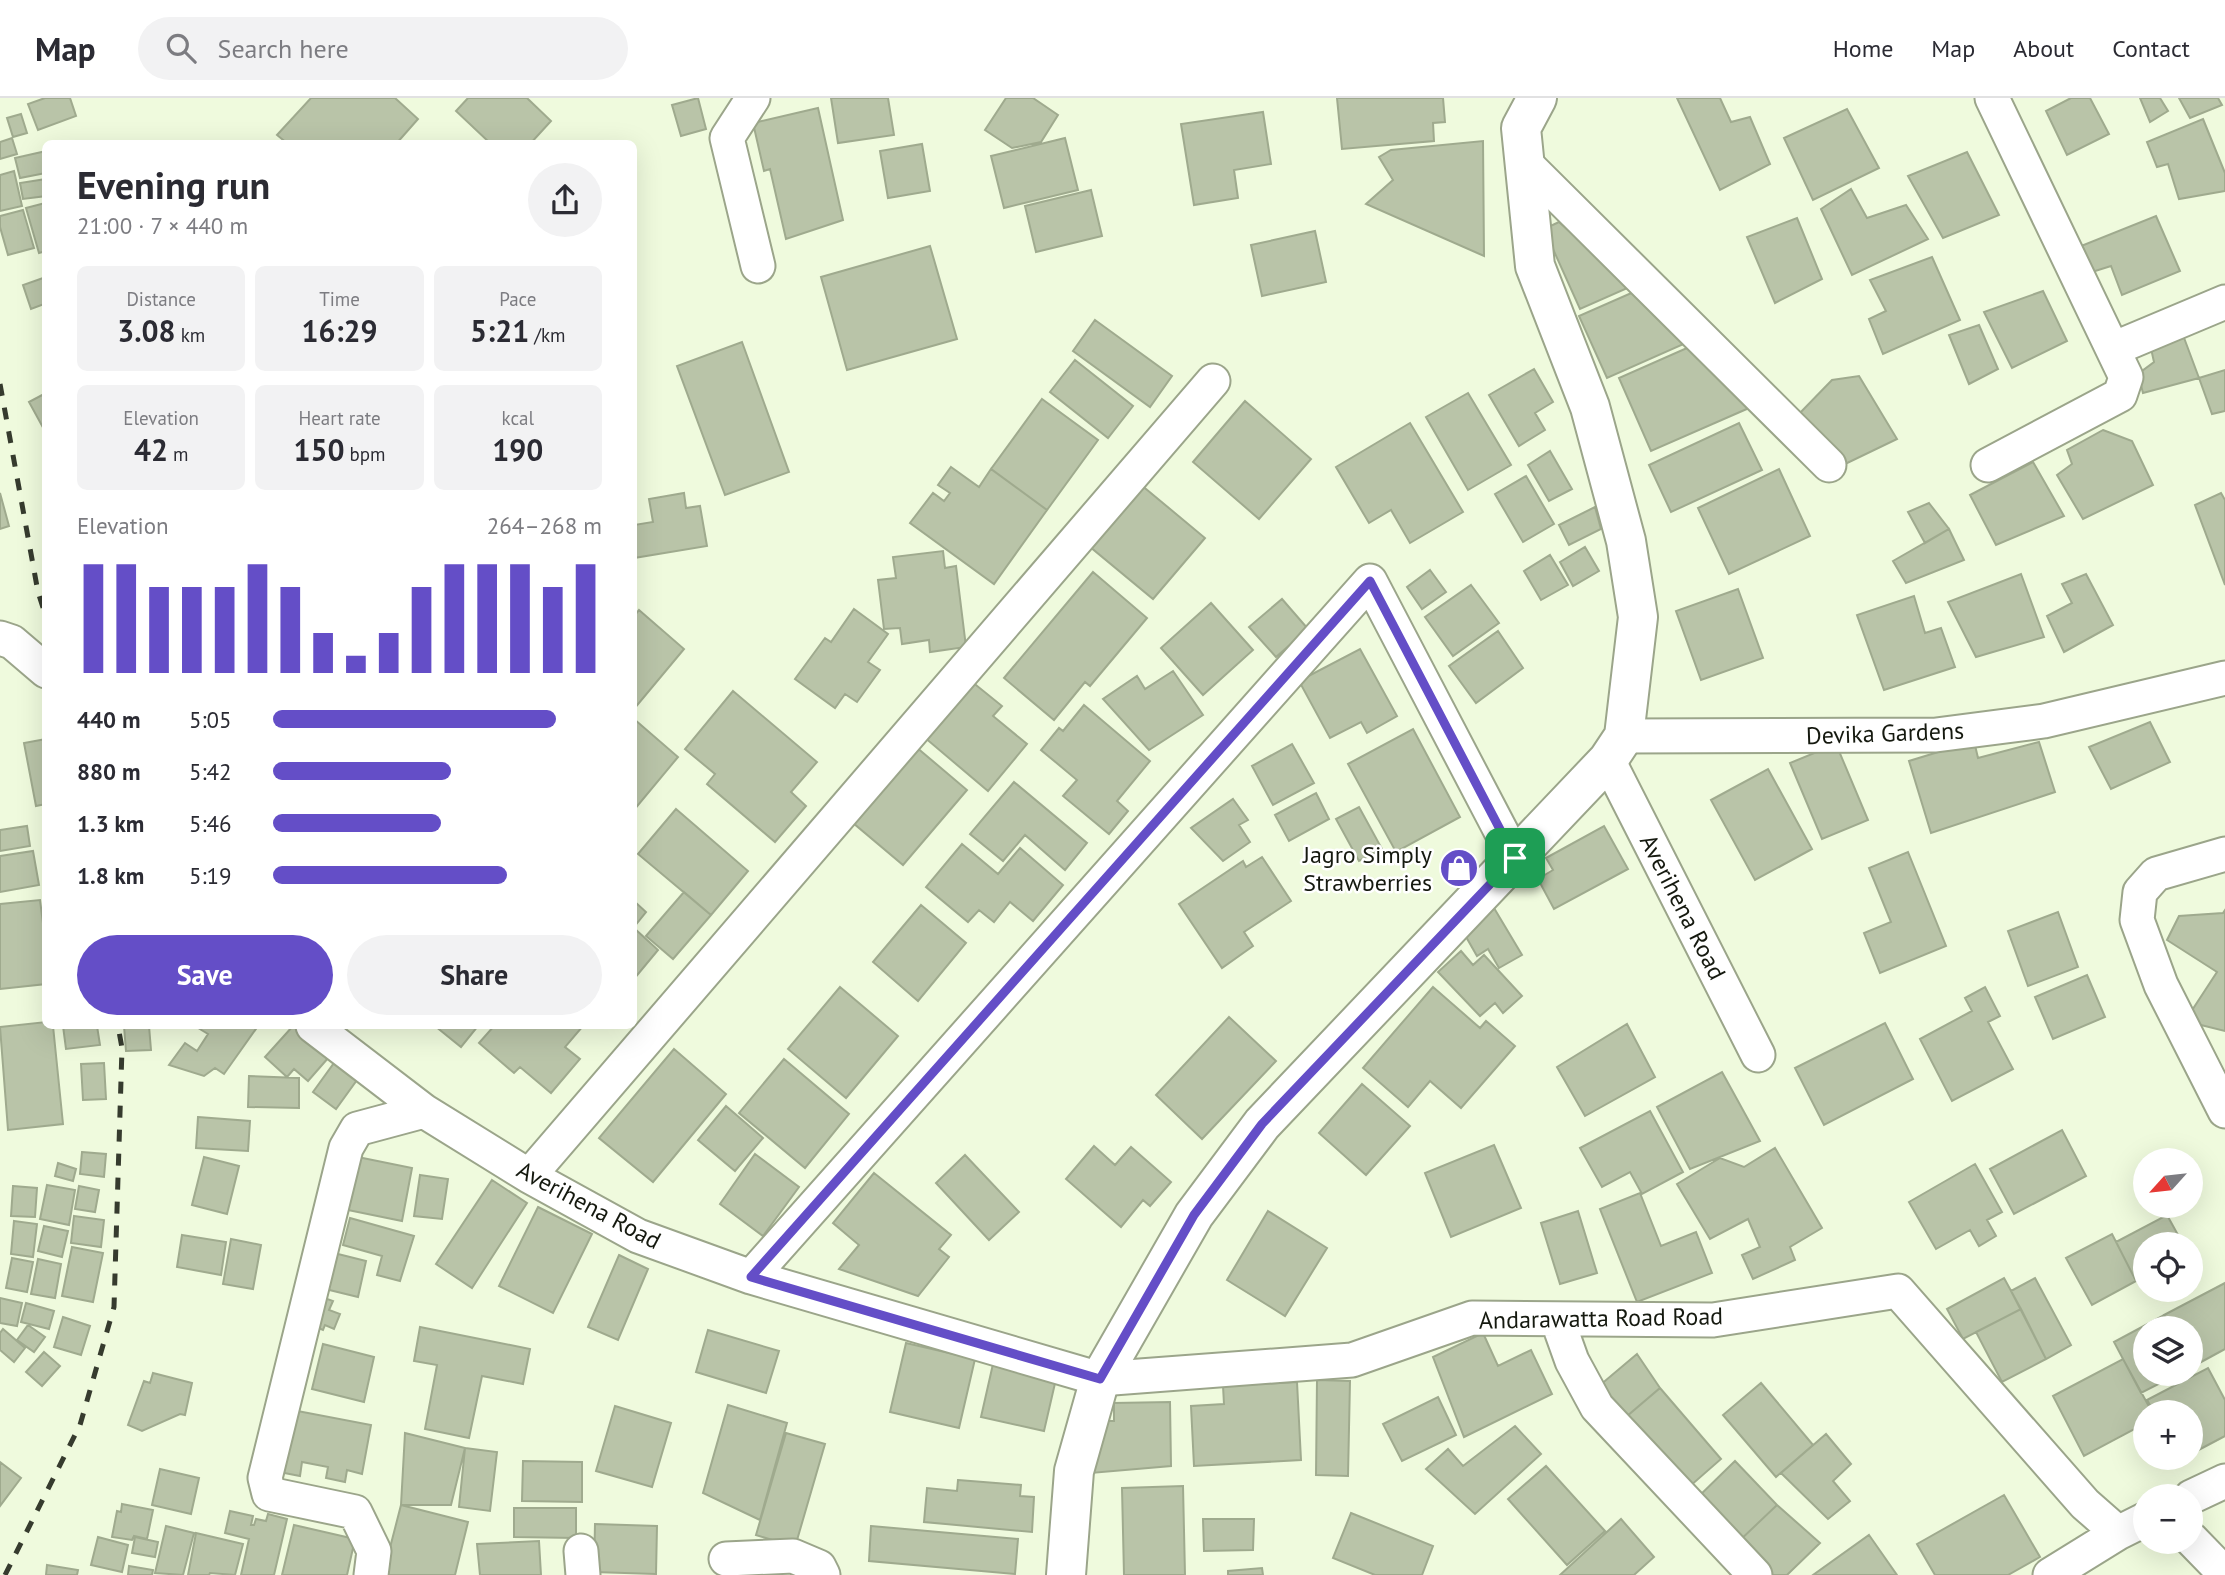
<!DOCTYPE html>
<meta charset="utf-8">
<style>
body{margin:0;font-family:"PT Sans",sans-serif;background:#f2f2f3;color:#2b2b33;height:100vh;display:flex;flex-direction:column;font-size:26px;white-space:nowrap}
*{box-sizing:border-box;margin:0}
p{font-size:23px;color:#7c7c81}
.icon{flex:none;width:38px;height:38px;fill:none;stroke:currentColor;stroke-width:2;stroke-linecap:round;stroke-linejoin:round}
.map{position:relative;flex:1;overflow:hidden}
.sheet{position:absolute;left:42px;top:42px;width:595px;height:889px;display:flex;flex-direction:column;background:#fff;border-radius:10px;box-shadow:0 7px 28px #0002}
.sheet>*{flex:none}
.needle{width:46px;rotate:243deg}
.buttons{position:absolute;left:2133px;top:1050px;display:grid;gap:14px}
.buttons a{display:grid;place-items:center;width:70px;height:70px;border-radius:50%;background:#fff;box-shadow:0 7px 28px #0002;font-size:35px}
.pin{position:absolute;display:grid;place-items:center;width:60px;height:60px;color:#fff;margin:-30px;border-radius:14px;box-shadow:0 4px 10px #0006}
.round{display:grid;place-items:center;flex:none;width:74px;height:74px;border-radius:37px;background:#f2f2f3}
.headline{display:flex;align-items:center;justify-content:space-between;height:119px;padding:0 35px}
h1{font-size:38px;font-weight:700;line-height:52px}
.metrics{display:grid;grid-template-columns:repeat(3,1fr);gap:10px;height:119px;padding:7px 35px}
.metrics div{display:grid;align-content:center;border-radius:10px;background:#f2f2f3;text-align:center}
.metrics b{font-size:30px;font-weight:700}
.metrics small{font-size:19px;font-weight:400}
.metrics p{font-size:19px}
.chart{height:196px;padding:14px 35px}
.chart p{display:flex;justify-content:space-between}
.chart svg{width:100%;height:126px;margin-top:7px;stroke:#644ec7;stroke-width:6}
.cta{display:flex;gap:14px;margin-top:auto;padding:14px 35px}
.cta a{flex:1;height:80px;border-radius:42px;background:#644ec7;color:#fff;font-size:28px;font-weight:700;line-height:80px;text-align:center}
.cta a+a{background:#f2f2f3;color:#2b2b33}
ul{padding:0 35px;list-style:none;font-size:23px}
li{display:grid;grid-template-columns:112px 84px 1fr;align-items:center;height:52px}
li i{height:18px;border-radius:9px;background:#644ec7}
header{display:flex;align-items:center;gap:42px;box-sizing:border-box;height:98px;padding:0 35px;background:#fff;border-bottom:2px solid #e1e1e2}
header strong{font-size:33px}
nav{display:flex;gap:38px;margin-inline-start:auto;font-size:24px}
.search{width:490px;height:63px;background:#f2f2f3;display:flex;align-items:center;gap:18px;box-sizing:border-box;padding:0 24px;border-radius:38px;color:#7c7c81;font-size:26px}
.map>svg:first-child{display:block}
.building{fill:#b9c4a8;stroke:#9faa8e;stroke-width:2}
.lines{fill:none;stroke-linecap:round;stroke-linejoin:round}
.street-casing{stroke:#9ba58a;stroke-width:37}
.secondary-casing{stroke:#9ba58a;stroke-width:42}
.street{stroke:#fff;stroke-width:33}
.secondary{stroke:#fff;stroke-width:38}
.rail{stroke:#363b2e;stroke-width:5;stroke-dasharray:12 12;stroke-linecap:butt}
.route-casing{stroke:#fff;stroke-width:14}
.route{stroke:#644ec7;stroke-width:9}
.labels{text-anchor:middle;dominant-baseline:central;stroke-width:5;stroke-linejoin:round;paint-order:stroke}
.street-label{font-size:24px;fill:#15190f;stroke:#fff}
.poi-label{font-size:24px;fill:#15190f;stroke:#fff;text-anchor:end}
</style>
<header>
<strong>Map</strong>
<div class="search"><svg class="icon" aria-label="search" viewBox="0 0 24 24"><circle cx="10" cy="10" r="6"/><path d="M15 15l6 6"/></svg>Search here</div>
<nav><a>Home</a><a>Map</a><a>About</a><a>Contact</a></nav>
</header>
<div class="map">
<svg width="2225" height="1477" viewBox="0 0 2225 1477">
<rect width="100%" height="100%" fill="#effadd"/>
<!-- building -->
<path class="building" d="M45,0H70L76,18L38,32L28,6Z
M311,0H395L418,21L396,46H288L277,37Z
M468,0H527L551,23L530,46H491L456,13Z
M698,0L706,31L681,38L672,7Z
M831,0H888L894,37L838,45Z
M1006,0H1033L1058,17L1041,44L1012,50L985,32Z
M1337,0H1443L1445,24L1433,25L1434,43L1342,51Z
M1677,0H1720L1731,24L1750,19L1770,66L1720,92Z
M2071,0H2090L2109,36L2067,57L2046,13Z
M2140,0H2160L2168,13L2150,24Z
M2179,0H2218L2222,7L2190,20Z
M818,10L843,122L786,141L770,71L764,73L753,25Z
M1847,11L1879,70L1813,102L1784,40Z
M1263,14L1271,66L1234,72L1238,100L1194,107L1181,26Z
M21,16L27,35L13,39L7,20Z
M2203,21L2225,75V93L2179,101L2168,66L2157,69L2147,44Z
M12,40L17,56L0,61V44Z
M1065,40L1078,92L1004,110L991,58Z
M1483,43L1484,158L1366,106L1393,82L1379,59L1391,52Z
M922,46L930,93L888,100L880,53Z
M46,53V75L20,80L15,60Z
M1967,54L1999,117L1943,140L1908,78Z
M14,73L22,108L0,113V77Z
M46,81V98L23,101L20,85Z
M1851,91L1867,120L1906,107L1928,141L1852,177L1821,111Z
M1091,92L1102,138L1036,154L1025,108Z
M45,105L46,153L39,155L26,110Z
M23,112L34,150L8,157L0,129V118Z
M2156,118L2180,173L2122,197L2111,168L2092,174L2081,148Z
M1797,120L1822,181L1775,205L1747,139Z
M1559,124L1632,188L1580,211L1544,131Z
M1315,133L1326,184L1262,198L1251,147Z
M930,148L957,241L847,272L821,179Z
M1932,159L1960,222L1883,256L1869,221L1886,213L1870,182Z
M46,179V210L44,206L31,211L23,187Z
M1645,189L1695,241L1607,280L1579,218Z
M2043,193L2067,243L2012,270L1984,214Z
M1095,222L1172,278L1150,309L1073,253Z
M1979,227L1998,271L1969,286L1949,237Z
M2180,229L2199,280L2143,295L2138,276L2154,264L2148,237Z
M742,244L789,374L725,397L677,268Z
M1696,246L1749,310L1651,353L1619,280Z
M1075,262L1133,308L1108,340L1050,294Z
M1534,271L1553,304L1535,315L1545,332L1519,348L1489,297Z
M2225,272V313L2212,316L2199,280Z
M1859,278L1897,341L1841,368L1795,320L1832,282Z
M46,295V335L29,304Z
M1468,295L1511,367L1468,392L1426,319Z
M1042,301L1098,342L1047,412L991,371Z
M1245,303L1311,361L1259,421L1193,364Z
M1410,325L1463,414L1410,445L1391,412L1369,425L1336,369Z
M1739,325L1762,372L1671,414L1649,367Z
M2103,332L2132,343L2153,387L2083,421L2057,377L2072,366L2067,352Z
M1550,353L1572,391L1549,403L1528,367Z
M2033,364L2064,418L1996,447L1970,397Z
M951,369L979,389L991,371L1047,412L994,486L910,425L933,395L944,403L950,395L938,387Z
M1779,371L1810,438L1729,476L1698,410Z
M1526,378L1554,426L1523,444L1495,396Z
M1140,386L1205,440L1153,501L1089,448Z
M0,395L9,428L0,431Z
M684,395L686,410L700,408L707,448L634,460V427L653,424L649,401Z
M2221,395L2225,402V487L2195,407Z
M1929,405L1949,431L1925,445L1908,414Z
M1595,409L1601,431L1569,447L1559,427Z
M1949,431L1964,462L1906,485L1893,463Z
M1585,449L1599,473L1573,488L1560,464Z
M943,453L945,470L956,468L966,549L930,554L929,542L902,546L900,530L884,531L878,482L896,480L893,459Z
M1550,457L1568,487L1541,502L1524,473Z
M1430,472L1446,494L1422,511L1407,489Z
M1093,474L1147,520L1090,588L1085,584L1054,622L1004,580Z
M2021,476L2044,539L1976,559L1948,504Z
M2086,476L2113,527L2064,554L2047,518L2072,505L2062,486Z
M1471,487L1499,525L1453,558L1425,519Z
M1738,491L1763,560L1701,582L1676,513Z
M1914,498L1925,535L1941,530L1955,569L1884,592L1857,517Z
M1282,501L1308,531L1276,559L1249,529Z
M1211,505L1253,552L1203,597L1161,550Z
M854,511L888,536L868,564L880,572L857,604L845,596L835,610L795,581L825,540L831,544Z
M639,512L684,551L634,611V518Z
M1498,533L1523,570L1476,605L1449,568Z
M1360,551L1397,618L1367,635L1361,624L1330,640L1299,583Z
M1173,573L1203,617L1149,652L1103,601L1137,578L1145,591Z
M971,583L1002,608L993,618L1027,646L988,693L924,639Z
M733,593L817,664L791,694L806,708L775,744L707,686L715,676L685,651Z
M1084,607L1150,663L1117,703L1128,713L1109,736L1063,698L1077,682L1041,652L1059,630L1063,633Z
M634,621L678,659L634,712Z
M2150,624L2170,664L2111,691L2089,649Z
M1413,631L1460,719L1396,754L1348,666Z
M46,641V706L36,708L24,645Z
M909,643L967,692L903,767L846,719Z
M1974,643L1978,660L2039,644L2055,694L1931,735L1909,663Z
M1292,646L1314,685L1273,707L1252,668Z
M1836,646L1868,722L1822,741L1790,665Z
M1768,671L1812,751L1755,782L1711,702Z
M1014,684L1087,745L1065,772L1025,737L1003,763L970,736Z
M1316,695L1329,721L1289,743L1275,717Z
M1233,701L1248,722L1239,727L1250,744L1223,763L1191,730Z
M1359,709L1382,751L1359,763L1336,721Z
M676,711L748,773L711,817L638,756Z
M27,728L30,748L0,753V732Z
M1604,728L1628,771L1554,811L1538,781L1553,772L1546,760Z
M962,746L998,776L1020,750L1063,787L1033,823L1010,804L994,824L979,812L968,824L926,789Z
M33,753L39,787L0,794V758Z
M1908,754L1946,848L1880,875L1864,835L1891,824L1869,770Z
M1262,759L1291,803L1244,834L1253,848L1222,870L1179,806L1243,763L1246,769Z
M684,794L711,817L673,861L646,838Z
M40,802L46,848V886L0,891V806Z
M634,803L646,814L634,829Z
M921,807L966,845L918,903L873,864Z
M1494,810L1522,857L1499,870L1488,851L1477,858L1461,830Z
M2225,812V933L2185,923L2217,874L2167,842L2179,818L2223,815Z
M2058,814L2078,869L2028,888L2008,833Z
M634,830L658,852L634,881Z
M1461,853L1473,867L1484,857L1522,898L1503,915L1495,905L1480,918L1438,874Z
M2087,877L2105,919L2053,941L2035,899Z
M840,889L898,938L846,1000L788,951Z
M1433,889L1480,930L1486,923L1515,948L1461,1010L1430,983L1408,1009L1363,970Z
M1985,889L2000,918L1988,924L2013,971L1952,1003L1920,941L1972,913L1965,900Z
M1229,919L1276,963L1202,1041L1156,997Z
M46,924V928H53L63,1026L8,1032L0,929Z
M1885,925L1913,981L1824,1027L1795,970Z
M1627,926L1655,979L1585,1018L1557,969Z
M63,928H97L100,947L66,951Z
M124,928H149L151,952L126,953Z
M195,928H258L224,976L215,970L204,978L169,967L185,945L197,953L208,936Z
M293,928L329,959L308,983L294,971L287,979L265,959Z
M435,928H478L461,949Z
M494,928H583L565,949L580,961L551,995L520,969L514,975L479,945Z
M674,951L726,996L653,1084L599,1040Z
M784,961L849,1016L805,1070L739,1015Z
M104,965L106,1001L83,1002L81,966Z
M334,965L357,982L336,1011L313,994Z
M1722,974L1760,1043L1690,1071L1657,1009Z
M249,978L299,980V1010L248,1009Z
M1362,986L1410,1028L1366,1077L1319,1035Z
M726,1008L763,1040L735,1073L698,1042Z
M1650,1013L1683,1074L1642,1096L1630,1074L1602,1089L1580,1050Z
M198,1019L250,1023L248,1053L196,1050Z
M2062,1032L2086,1078L2014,1116L1990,1071Z
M1494,1047L1521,1110L1451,1139L1425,1075Z
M1094,1048L1115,1067L1131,1049L1171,1084L1150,1108L1143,1102L1121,1129L1066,1081Z
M1775,1050L1822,1130L1790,1149L1795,1162L1753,1181L1742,1157L1760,1149L1748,1121L1710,1141L1677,1086L1720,1060L1744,1069Z
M82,1054L106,1056L104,1079L80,1076Z
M755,1056L799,1089L763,1138L720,1106Z
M348,1057L412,1070L402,1123L338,1110Z
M965,1057L1019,1114L989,1142L936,1085Z
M204,1059L239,1068L227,1116L192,1107Z
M58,1065L76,1071L73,1083L55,1078Z
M1975,1066L2002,1114L1987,1122L1996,1138L1979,1148L1970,1132L1936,1151L1909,1104Z
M874,1075L951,1137L939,1151L949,1159L918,1198L839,1171L859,1147L833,1125Z
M420,1077L448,1081L442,1121L414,1118Z
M492,1082L527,1105L472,1190L436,1166Z
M47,1087L75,1092L69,1127L40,1121Z
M13,1088L37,1090L35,1119L11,1118Z
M79,1088L99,1092L95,1114L75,1111Z
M1640,1095L1661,1148L1696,1134L1712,1175L1637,1204L1600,1111Z
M538,1109L592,1136L553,1215L499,1188Z
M1268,1113L1327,1150L1285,1218L1227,1182Z
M1578,1113L1597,1175L1560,1186L1541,1125Z
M2167,1117L2183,1146H2146V1178L2136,1183L2116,1144Z
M74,1118L104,1122L101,1149L71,1145Z
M350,1120L414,1138L400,1183L377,1177L382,1158L343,1147Z
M14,1123L37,1126L33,1159L11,1156Z
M44,1128L68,1133L62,1159L38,1153Z
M2112,1136L2136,1183L2092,1207L2066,1160Z
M182,1137L226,1144L221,1177L177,1169Z
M231,1141L261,1147L253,1191L223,1186Z
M72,1149L103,1155L93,1204L62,1198Z
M326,1153L366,1163L358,1199L317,1189Z
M619,1157L648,1171L618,1242L588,1229Z
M12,1160L33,1164L27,1194L6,1190Z
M38,1161L61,1166L55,1200L31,1196Z
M2004,1180L2021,1211L1963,1241L1947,1211Z
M2035,1180L2071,1247L2046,1261L2011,1193Z
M2225,1185V1251L2192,1269L2191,1230H2171L2164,1217Z
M316,1197L333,1203L329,1212L340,1216L334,1231L325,1227L323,1232L306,1225Z
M0,1200L22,1205L17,1228L0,1225Z
M26,1205L54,1213L49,1231L21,1224Z
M2021,1211L2046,1261L2002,1284L1976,1234Z
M2164,1217L2171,1230H2146V1276H2178L2141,1295L2114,1244Z
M63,1219L90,1228L81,1257L54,1249Z
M28,1227L45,1239L34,1254L17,1242Z
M420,1229L530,1251L523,1286L482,1278L469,1340L425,1331L437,1267L414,1263Z
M3,1231L25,1250L14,1264L0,1252V1235Z
M708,1232L779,1253L766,1295L696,1274Z
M1483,1235L1498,1268L1531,1252L1552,1296L1464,1339L1433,1259Z
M906,1245L975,1261L959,1330L890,1314Z
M323,1246L374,1259L364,1304L312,1291Z
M44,1254L60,1268L42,1288L26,1274Z
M1637,1256L1660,1290L1620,1324L1593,1293Z
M2123,1261L2152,1314H2146V1325L2084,1358L2053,1298Z
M993,1266L1056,1281L1044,1333L981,1319Z
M2208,1270L2225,1302V1338L2191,1356V1314H2154L2147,1302Z
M153,1275L192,1285L185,1317L180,1316L142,1333L128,1327L144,1283L150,1285Z
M1317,1282L1350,1283L1348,1378L1316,1377Z
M1297,1284L1301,1362L1194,1368L1191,1308L1224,1306L1223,1288Z
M1761,1285L1813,1347L1776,1379L1723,1317Z
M1660,1290L1721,1361L1689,1389L1620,1324Z
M1438,1299L1456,1337L1402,1363L1383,1326Z
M1170,1304L1171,1368L1091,1375L1096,1323H1114V1305Z
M728,1307L787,1325L760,1422L703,1395Z
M615,1308L671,1325L652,1389L596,1373Z
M287,1311L371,1327L362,1376L347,1372L345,1384L326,1380L328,1369L302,1364L300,1378L279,1374Z
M1515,1328L1541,1356L1475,1416L1426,1371L1448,1351L1463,1368Z
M405,1335L465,1350L451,1407H401Z
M786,1335L825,1346L795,1449L756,1437Z
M1826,1336L1851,1366L1833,1383L1850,1403L1828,1421L1781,1375Z
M465,1350L497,1354L490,1413L459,1409Z
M523,1363L582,1364V1404L522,1403Z
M1735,1363L1777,1407L1736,1446L1695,1402Z
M0,1364L21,1380L0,1408Z
M1546,1368L1605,1433L1567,1467L1508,1401Z
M160,1371L199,1380L191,1416L152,1407Z
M958,1382L1021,1387L1020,1398L1034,1399L1032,1434L924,1424L927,1390L957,1393Z
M1183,1388L1185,1477H1124L1122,1390Z
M2004,1397L2040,1459L2008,1477H1935L1917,1446Z
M122,1406L153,1412L147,1441L134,1438L132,1442L112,1439L117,1413L121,1414Z
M401,1407L468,1424L455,1477H383Z
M1777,1407L1820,1445L1787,1477H1766L1736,1446Z
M514,1410H576V1440L514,1439Z
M230,1413L253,1418L251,1427H254L256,1421L266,1423L268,1416L287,1421L274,1477H241L249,1441L225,1435Z
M1351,1415L1433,1448L1422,1477H1375L1333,1460Z
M1203,1421H1254L1253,1452L1204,1453Z
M1621,1421L1654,1459L1634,1477H1560Z
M595,1426L657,1428L656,1476L594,1474Z
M294,1427L355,1441L347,1477H282Z
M166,1428L194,1435L183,1477L155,1475Z
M871,1428L1018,1441L1015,1476L869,1463Z
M196,1435L243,1446L235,1477L210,1475L209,1477H188Z
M1869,1437L1897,1477H1813Z
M98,1439L128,1447L122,1474L91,1467Z
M135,1439L158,1444L155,1459L132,1455Z
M539,1443L541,1477H480L477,1446Z
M47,1467L78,1472L77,1477H46Z
M129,1468L153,1472L152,1477H128Z
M1262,1470L1263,1477H1228V1473Z"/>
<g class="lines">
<defs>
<path id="street" d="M753,0L727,40L758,168
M1524,64L1829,367
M2113,251L2225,204
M1988,367L2120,297L2126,279L1992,0
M0,540L12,544L46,573
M1624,638L1936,637L2044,623L2225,580
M1608,662L1758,957
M2225,756L2156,776L2140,794L2137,822L2161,887L2225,1013
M313,928L424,1013L529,1078L638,1138L751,1179L1100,1281L1352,1262L1472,1220L1713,1222L1898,1193L2085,1406L2118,1435L2146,1421
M529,1078L1213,283
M751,1179L1370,483L1515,760
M1557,1221L1572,1263L1597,1309L1755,1477
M2191,1399L2225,1383
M2191,1441L2225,1476
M581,1453L583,1477
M726,1461L793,1458L819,1469L823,1477
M371,1477L374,1453L355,1414L269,1396L265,1380L346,1050L357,1031L424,1013
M2050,1477L2118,1435"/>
<path id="secondary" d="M1066,1477L1074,1373L1100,1281L1194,1117L1262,1026L1608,662L1624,638L1638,519L1626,443L1590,309L1535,168L1521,30L1537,0"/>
</defs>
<!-- street casing -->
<use href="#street" class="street-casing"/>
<!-- secondary casing -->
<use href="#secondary" class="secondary-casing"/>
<!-- street -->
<use href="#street" class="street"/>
<!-- secondary -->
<use href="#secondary" class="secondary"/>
<!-- rail -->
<path class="rail" d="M0,286L38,494L46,519
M5,1477L80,1327L114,1209L122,950L118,928"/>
</g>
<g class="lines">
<defs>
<path id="route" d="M1370,483L1515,760L1262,1026L1194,1117L1100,1281L751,1179Z"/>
</defs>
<!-- route casing -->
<use href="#route" class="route-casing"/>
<!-- route -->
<use href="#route" class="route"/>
</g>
<!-- icons -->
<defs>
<symbol id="shop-disc" viewBox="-11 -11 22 22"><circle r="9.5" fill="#644ec7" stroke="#fff"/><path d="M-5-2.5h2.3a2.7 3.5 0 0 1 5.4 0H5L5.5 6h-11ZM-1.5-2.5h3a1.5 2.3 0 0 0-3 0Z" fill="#fff"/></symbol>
</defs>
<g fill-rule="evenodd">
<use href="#shop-disc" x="1437" y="748" width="44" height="44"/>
</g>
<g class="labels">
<!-- street labels -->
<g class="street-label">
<text transform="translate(1885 635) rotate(-2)">Devika Gardens</text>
<text transform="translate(1683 809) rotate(63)">Averihena Road</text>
<text transform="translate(589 1107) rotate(28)">Averihena Road</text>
<text transform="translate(1601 1220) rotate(-1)">Andarawatta Road Road</text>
</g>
<!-- poi labels -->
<g class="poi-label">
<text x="1432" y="756">Jagro Simply<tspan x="1432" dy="28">Strawberries</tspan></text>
</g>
</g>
</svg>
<div class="buttons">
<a><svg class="needle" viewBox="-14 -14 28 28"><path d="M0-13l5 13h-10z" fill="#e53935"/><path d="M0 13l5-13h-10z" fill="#7c7c81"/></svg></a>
<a><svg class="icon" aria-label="locate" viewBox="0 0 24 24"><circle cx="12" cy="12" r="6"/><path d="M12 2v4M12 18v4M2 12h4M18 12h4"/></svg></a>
<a><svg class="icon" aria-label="layers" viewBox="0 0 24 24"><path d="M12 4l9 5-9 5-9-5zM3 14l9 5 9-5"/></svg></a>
<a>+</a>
<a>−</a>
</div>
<div class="pin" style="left:1515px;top:760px;background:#1e9e55"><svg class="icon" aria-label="arrive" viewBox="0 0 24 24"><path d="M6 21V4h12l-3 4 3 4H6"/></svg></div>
<section class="sheet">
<div class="headline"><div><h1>Evening run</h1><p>21:00 · 7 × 440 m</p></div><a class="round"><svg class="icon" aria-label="share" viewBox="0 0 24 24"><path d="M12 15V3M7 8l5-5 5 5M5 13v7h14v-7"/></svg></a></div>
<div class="metrics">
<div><p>Distance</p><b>3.08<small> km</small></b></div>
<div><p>Time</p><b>16:29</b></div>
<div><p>Pace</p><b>5:21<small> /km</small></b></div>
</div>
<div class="metrics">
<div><p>Elevation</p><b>42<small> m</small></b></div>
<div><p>Heart rate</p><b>150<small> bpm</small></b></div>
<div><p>kcal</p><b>190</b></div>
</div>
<div class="chart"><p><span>Elevation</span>264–268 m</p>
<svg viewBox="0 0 160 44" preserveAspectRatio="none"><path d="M5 44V6M15 44V6M25 44V14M35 44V14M45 44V14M55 44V6M65 44V14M75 44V30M85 44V38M95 44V30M105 44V14M115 44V6M125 44V6M135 44V6M145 44V14M155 44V6"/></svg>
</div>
<ul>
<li><b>440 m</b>5:05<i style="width:86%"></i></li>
<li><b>880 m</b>5:42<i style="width:54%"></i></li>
<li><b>1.3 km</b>5:46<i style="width:51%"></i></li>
<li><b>1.8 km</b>5:19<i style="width:71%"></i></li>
</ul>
<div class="cta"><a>Save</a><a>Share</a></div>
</section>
</div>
